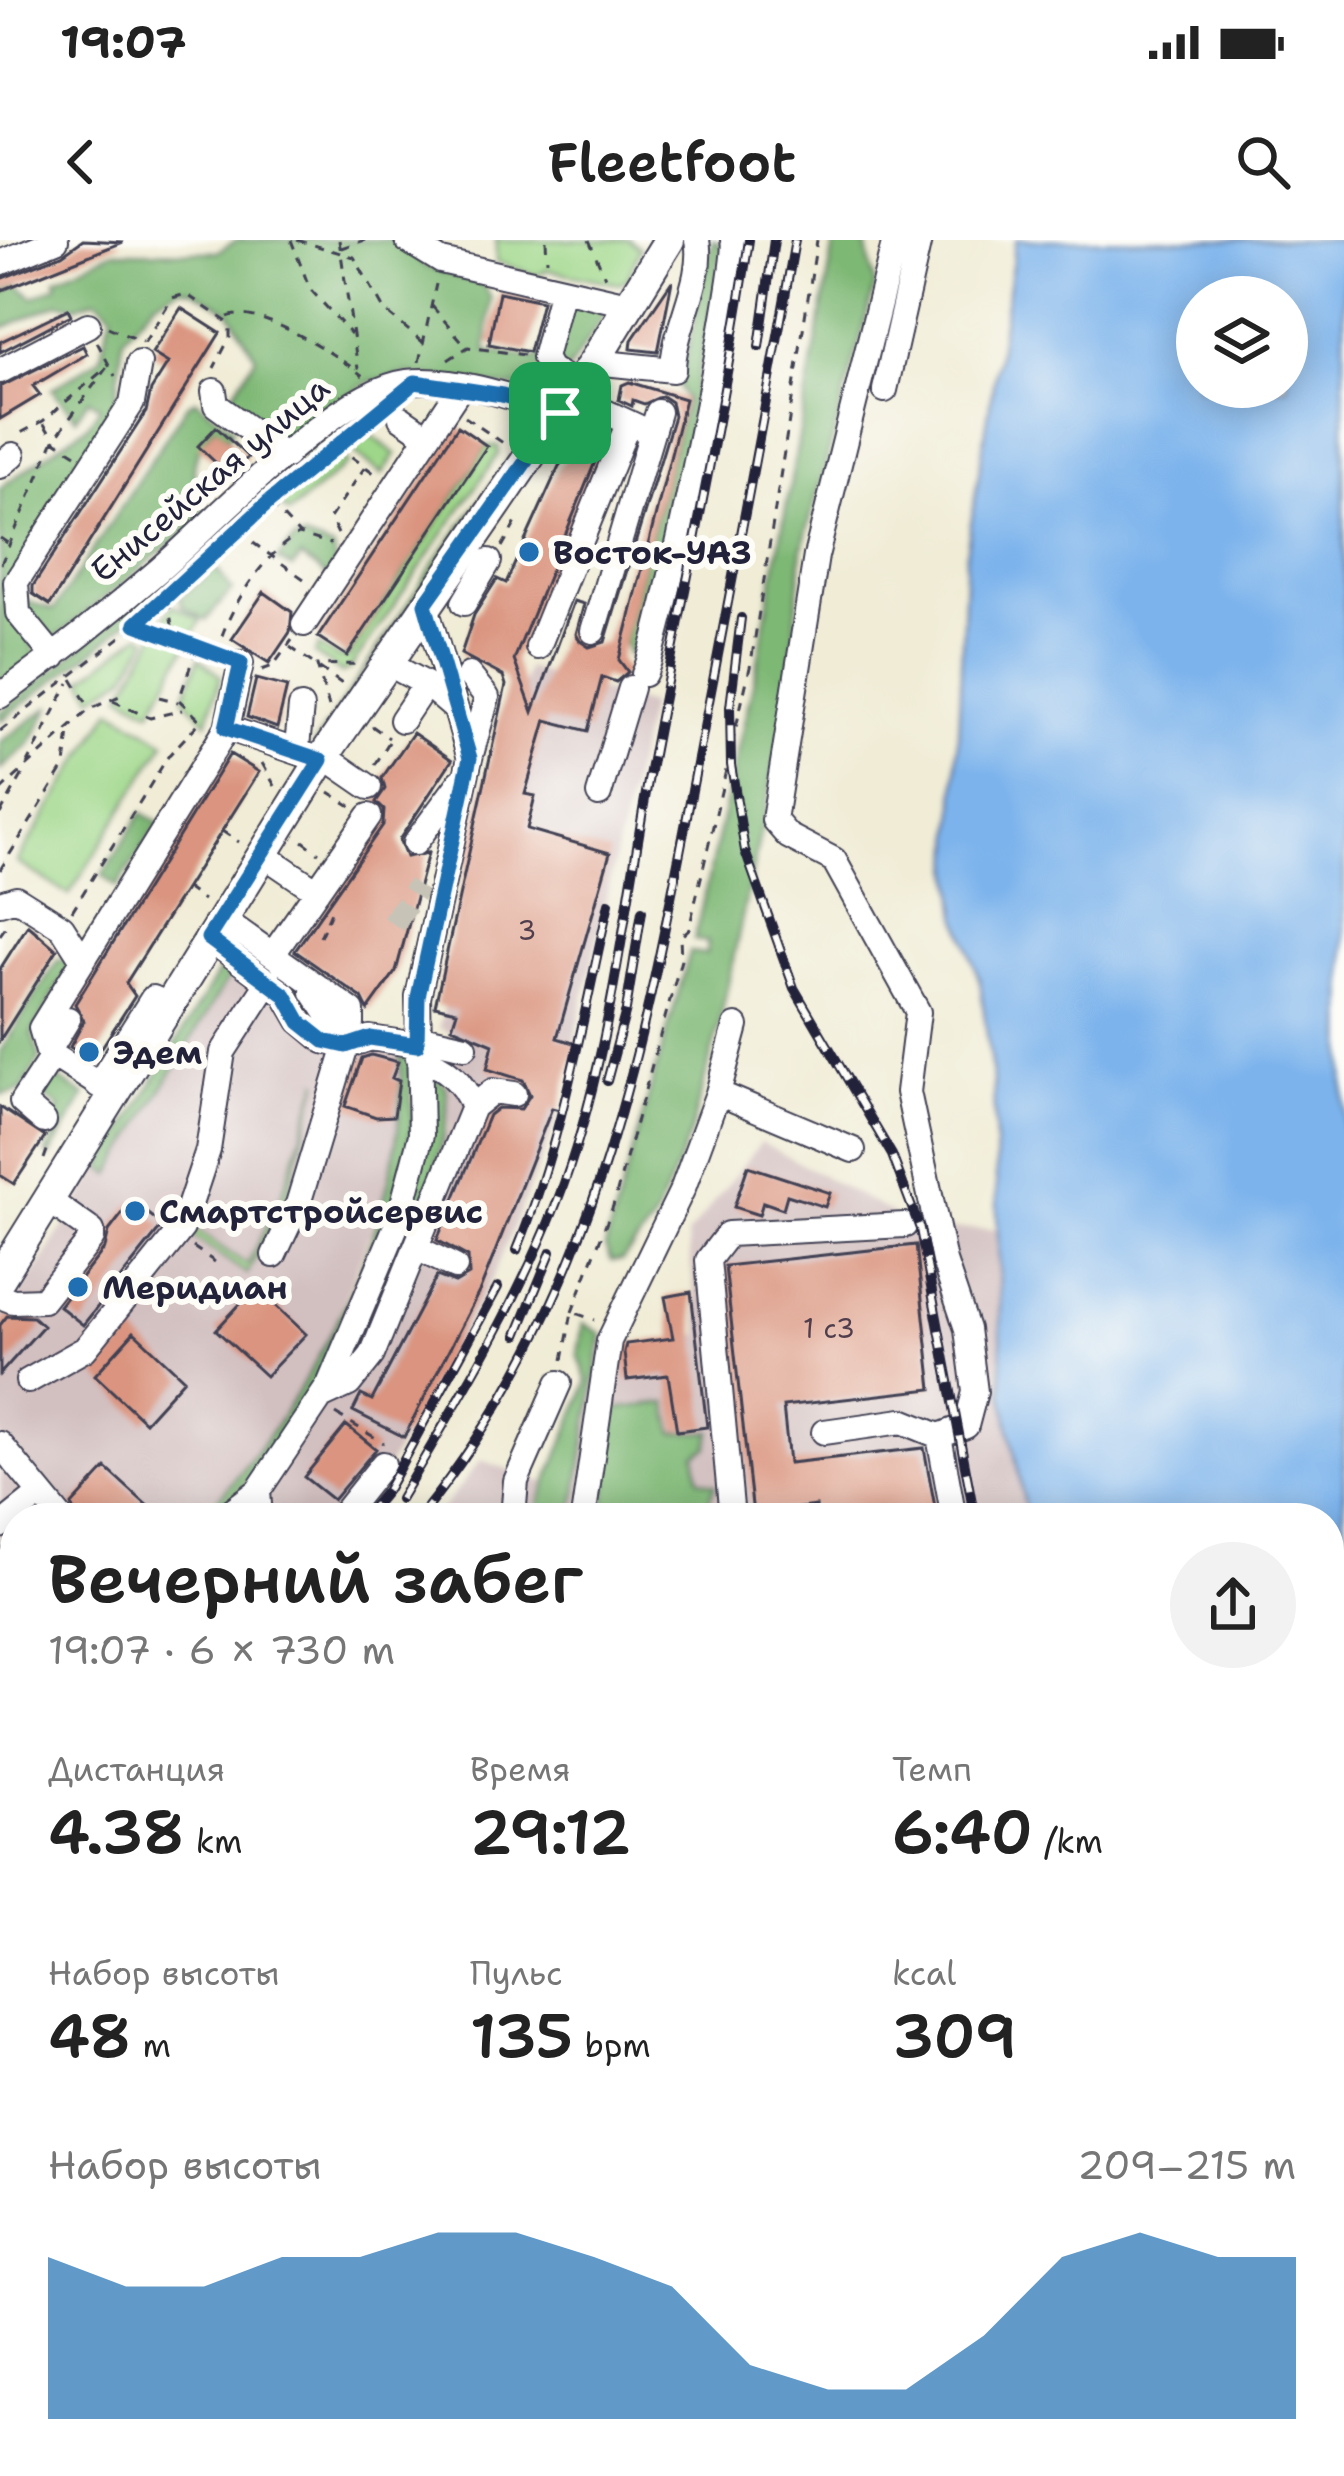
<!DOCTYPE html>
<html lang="ru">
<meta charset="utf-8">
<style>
body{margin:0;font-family:"Shantell Sans",sans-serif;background:#f2f2f2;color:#222;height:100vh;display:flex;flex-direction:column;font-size:45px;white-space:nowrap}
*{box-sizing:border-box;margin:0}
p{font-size:39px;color:#767676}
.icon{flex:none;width:66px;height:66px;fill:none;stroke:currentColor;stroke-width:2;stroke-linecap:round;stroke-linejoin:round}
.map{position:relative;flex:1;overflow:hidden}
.panel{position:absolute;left:0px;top:1263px;width:1344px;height:975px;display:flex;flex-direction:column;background:#fff;border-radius:48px 48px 0 0;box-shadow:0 6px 30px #0003}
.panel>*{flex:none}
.buttons{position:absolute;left:1176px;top:36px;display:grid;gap:24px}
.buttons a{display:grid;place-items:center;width:132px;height:132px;border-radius:50%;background:#fff;box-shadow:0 6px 30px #0003;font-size:60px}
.pin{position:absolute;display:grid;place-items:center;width:102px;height:102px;color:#fff;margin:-51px;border-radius:24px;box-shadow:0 6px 18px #0006}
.round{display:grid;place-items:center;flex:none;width:126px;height:126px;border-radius:63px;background:#f2f2f2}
.overview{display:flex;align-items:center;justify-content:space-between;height:204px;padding:0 48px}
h1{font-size:66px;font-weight:600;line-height:90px}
.figures{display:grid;grid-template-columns:repeat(3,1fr);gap:18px;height:204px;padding:12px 48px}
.figures div{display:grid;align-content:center}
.figures b{font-size:60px;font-weight:600}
.figures small{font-size:33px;font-weight:400}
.figures p{font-size:33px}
.chart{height:336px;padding:24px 48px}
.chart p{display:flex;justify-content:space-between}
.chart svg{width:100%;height:216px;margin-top:12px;fill:#1f6fb2;opacity:.7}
.status{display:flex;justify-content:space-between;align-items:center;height:84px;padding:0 60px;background:#fff;direction:ltr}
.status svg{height:33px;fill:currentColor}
header{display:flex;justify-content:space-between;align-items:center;height:156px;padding:0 48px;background:#fff;font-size:54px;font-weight:600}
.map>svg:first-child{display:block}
.industrial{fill:#d2bfc0}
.green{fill:#9ed789;stroke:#607c62;stroke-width:3}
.forest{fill:#7eb875;stroke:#506d58;stroke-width:3}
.water{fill:#7cb3ec;stroke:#4f6a94;stroke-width:3;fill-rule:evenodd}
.building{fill:#da947f}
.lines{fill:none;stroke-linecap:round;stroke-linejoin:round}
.minor-tunnel{stroke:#c7c4b7;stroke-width:24;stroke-dasharray:24 12;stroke-linecap:butt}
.minor-casing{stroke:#414052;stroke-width:28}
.major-casing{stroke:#414052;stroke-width:34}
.path{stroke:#414052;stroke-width:3;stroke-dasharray:9 9;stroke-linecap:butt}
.minor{stroke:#fff;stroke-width:24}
.major{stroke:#fff;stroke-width:30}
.rail-casing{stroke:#22223b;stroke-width:10}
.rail{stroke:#fdfcf7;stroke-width:6;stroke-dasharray:18;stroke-linecap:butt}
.route-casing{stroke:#fff;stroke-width:24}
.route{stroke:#1f6fb2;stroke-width:15}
.poi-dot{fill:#1f6fb2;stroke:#fdfcf7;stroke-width:4.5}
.labels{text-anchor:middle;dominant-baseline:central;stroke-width:12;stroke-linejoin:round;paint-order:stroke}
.number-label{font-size:27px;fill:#503e4c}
.street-label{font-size:33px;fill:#22223b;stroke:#fdfcf7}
.poi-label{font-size:33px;font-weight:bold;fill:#22223b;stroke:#fdfcf7;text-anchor:start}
</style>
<div class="status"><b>19:07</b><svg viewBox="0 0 49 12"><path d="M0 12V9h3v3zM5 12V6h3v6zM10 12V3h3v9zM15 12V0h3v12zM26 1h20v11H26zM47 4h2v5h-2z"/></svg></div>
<header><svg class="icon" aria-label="back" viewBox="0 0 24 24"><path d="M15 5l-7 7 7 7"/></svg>Fleetfoot<svg class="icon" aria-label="search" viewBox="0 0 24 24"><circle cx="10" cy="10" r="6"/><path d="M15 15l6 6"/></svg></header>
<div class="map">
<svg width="1344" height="2236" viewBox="0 0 1344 2236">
<rect width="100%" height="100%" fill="#fdfcf7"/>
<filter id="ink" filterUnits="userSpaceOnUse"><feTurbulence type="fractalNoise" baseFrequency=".00833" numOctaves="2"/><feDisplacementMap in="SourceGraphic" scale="24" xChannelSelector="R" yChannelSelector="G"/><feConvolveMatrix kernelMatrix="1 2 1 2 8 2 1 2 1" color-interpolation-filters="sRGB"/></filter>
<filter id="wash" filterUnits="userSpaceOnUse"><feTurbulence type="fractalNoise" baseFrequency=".004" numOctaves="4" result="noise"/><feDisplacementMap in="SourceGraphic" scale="48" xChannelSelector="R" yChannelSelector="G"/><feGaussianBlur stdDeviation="2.7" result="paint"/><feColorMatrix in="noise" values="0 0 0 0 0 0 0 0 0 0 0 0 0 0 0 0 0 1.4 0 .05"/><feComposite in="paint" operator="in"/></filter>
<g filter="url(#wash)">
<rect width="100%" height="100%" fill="#f0ecd6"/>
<!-- industrial -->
<path class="industrial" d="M527,428L649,465L557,880L492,1039L381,1238L349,1278H274L259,1258L364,1093L449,887L444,817L451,793L439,788Z
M220,729L251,750L283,762L311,793L400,816L404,861L398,909L379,971L317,1128L228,1249L249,1278H15V1548L0,1555V1065L16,1058L45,1017Z
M761,902L920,989H996L1003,1154L1027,1278H435L481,1220L552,1245L599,1099L623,1104L700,1095L687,996Z
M15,1739V1869L0,1873V1748Z
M46,2223H217L208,2236H0V2232Z
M281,2223H674L668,2236H273Z"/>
<!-- green -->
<path class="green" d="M496,0H629L640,8L627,39L619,44L548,30L537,35L496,22Z
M544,172L313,506L438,317Z
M362,188L396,214L382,234L343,204Z
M488,206H498L499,213L350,429L342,433L315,414L318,406L338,418L349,417Z
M335,213L348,223L289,273L277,263Z
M172,365L201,380L151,471L122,455Z
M141,394L148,398L125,437L93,457L83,439Z
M199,418L221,436L207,482L184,458Z
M112,469L165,502L69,655L17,622Z
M319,840L286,960L247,1034L190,994L193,988L247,1025L281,958Z
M15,1869V2188L0,2189V1873Z"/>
<!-- forest -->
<path class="forest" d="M238,0H394L426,27L483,44L491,58L486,111L538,119L565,67L575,60L593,65L604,75L565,135L545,152L407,134L369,142L280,202L229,160L256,117L229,71L192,50L180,48L155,61L123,98L116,160L93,209L11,341L36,416L0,445V248L87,186L100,167L89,159L76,178L52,149L100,118L112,73L97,59L77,66L59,63L5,87L0,85V54L19,45L33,57L57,46L56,39L114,11L217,12Z
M713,0L722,6L677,252L634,410L628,415L624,401L686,160L679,147Z
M835,0H865L875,46L802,309L788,464L718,790L690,894L652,984L622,1020L611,1021L605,1007L690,712L706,714L708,702L694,700L757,426Z
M196,160L233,189L228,198L215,187C189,216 190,233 203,269L197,282L54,399L19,359L54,370L187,165Z
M375,161L378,164L95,410L0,481V472C130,374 247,261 375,161Z
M304,298L334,309L336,323L329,337L301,317L293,328L277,320L294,300Z
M216,328L232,350L206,380L182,366L180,358Z
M51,466L29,505L0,530V502Z
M142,573L159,583L117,647L102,635Z
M66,719L70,725L32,794L40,818L21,851L0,855V812L58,720Z
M220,729L229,736L111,935L102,928Z
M400,816L409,819C410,844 414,870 411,894C406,931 391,965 378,1000C338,1103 292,1199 213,1278H200C308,1168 412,974 400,816Z
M48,832L85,856L50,916L46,913L58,891L52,881L60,868L35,851Z
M427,832L445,845C462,899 382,1060 353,1113Z
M583,1083L602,1094L577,1253L570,1278H539L540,1260L588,1142L578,1114Z
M667,1163L674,1193L711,1192L708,1207L695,1214L699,1239L715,1245L702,1278H604L614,1169Z"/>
<!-- water -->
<path class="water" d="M1016,0H1344V2236H999L1001,2223H1329V1278H1027L1003,1154L993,841L980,742L958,676L952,629L966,314ZM1197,57H1287V147H1197Z
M15,1881V1966L0,1976V1888Z
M674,2223H981L978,2236H668Z"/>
<g id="blocks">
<!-- building -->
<path class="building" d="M83,0L123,2L0,51V39L62,15Z
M672,41L658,112L631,109L632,100Z
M499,52L542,61L529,112L489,104Z
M181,68L220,93L50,365L33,354V346L146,172L151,150L168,123L152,113Z
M68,69L71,75L0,112V102Z
M83,106L87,114L33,146L40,155L0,179V147Z
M629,142L685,159L619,420L628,432L616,442L602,437L588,491L546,480L525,554L535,556L527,589L610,613L557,798L577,804L559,870L552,868L480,1050L404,1197L353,1171L361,1155L372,1160L437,1036L455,1043L469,1035L468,1017L437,1000L489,875L498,868L521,869L530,855L523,840L487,829L493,804L452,787L457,771L435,766L506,445L503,436L461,414L474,375L497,339L506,343L559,226L587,191L604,200L514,420L533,472L574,361L584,364L576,394L580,401L589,407L605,402L674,176L671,162L662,156L644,164L633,160L632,166L619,160L622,145Z
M458,186L487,206L347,416L318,397Z
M216,187L248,217L230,236L198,206Z
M264,352L292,372L290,392L269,423L232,399Z
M256,439L287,447L277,488L247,477Z
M413,493L452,520L399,600L406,617L428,613L396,731L368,770L362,758L295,711L383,585L384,570L376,562L385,549L382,538Z
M230,514L259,532L126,743L135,756L93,821L70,807L84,781L75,764Z
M28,685L57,710L0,800V729Z
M371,815L398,822L392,838L399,841L394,876L376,877L345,866L362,818Z
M0,867L45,897L14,944L0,935Z
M748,926L830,953L825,967L787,955L783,969L763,962L759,975L734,967Z
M132,961L163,985L83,1085L59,1066L105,1008L109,991Z
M916,1005L932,1149L783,1166L789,1223L924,1208L937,1278H817L816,1266L753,1274L725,1026Z
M256,1047L306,1094L266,1136L216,1090Z
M691,1052L707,1187L677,1191L668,1135L627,1140L624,1112L626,1104L673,1098L665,1057Z
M7,1076L33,1077L43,1086L0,1134V1085Z
M134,1092L184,1139L145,1182L95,1135Z
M346,1185L376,1209L333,1260L304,1237Z
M106,1228L161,1278H77L72,1265Z
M15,1336V1401L0,1412V1343Z
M15,1663V1712L0,1722V1673Z"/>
</g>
</g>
<g filter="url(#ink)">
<use href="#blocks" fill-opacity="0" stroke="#414052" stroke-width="3"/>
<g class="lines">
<!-- minor-tunnel -->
<path class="minor-tunnel" d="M393,684L419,646"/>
<defs>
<path id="minor" d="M407,0L441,21L632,65
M895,0L816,316L774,580L788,596L834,620L918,772L908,852L944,1021L967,1089L975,1152L966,1186L939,1196
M0,23L56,0
M562,49L544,118L550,129L578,146
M594,122L673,130C673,88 705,40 697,0
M0,131L88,85
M885,150L919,0
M214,151L216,165L286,216
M571,156L640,188
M401,178L427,196
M0,226L13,215
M464,363L489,321
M304,384L460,148
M593,391L658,172
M538,407L628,184
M54,417L18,373L16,342L132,163L139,123
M385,422L426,444L453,467
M241,423L227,488L321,520
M644,434C660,405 740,27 733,0
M469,435L487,457L470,518
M0,456C55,416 108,374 159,330C216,281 335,151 407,142C454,136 515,158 560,173
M402,480L426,444
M297,507L301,467
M324,516L369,547
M599,554L631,448
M415,603L460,542
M261,613L317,651
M0,663L16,658L62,687L83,720
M221,678L352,771V784H334L313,752
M209,698L285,755L300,781L324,801L346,806L370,798L417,805
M273,714L369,576
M417,796L465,807
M48,812L68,779
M98,845L153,758L169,765
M718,853L853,910
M115,855L48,812L41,788L227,488
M473,867L493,851L514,854
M44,881L22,862L53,815
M419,1009L455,1027
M274,1015L298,964L346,806
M0,1056L13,1061L43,1060L92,998V991L51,962
M28,1141L85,1109L182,988L208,910L223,812L269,741
M323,1156L349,1144L372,1115L473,867C463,841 445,825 418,818
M824,1192L902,1181L939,1196L954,1278
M0,1204L61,1278
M222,1278L258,1251
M260,1278L258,1251L329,1145L399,979L421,895L418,757L470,518L425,364
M340,1278L383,1224
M513,1278L516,1241L559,1143
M583,1278L609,1101L683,948L718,853L736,786
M732,1278L708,1020L728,994L905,985
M0,1286L40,1254
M0,1327L15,1315
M0,1433L15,1421
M0,1511L15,1503
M0,1653L15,1643
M4,1846L15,1842
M0,2213L15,2210
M322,2223L345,2236
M127,2236L138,2223
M226,2236L234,2223
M471,2236L478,2223
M641,2236L647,2223"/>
<path id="major" d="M0,1038L324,516L594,122L669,0"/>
</defs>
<!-- minor casing -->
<use href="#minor" class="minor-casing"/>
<!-- major casing -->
<use href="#major" class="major-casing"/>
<!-- path -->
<path class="path" d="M291,0L310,49L351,94
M297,0L354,17L385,71L424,103
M339,0L358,129
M546,0L547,21
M589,0L605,37
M341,8L365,0
M432,66L466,106
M228,77C257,64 339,116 363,136
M108,87L142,102
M97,102L115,136
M144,103L172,58L186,54L230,84V97L214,128
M448,120L468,107L524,115
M419,122L436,44
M465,177L506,205
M44,184L54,200L76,214
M337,206L378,236
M271,264L299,294L331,304
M238,292L308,342
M338,294L330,278L365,227
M0,298L9,304
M502,307L518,279
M1,324L54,200L107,127L43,181L17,195
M168,360L174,398
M138,385L219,415
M290,407L345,446
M196,409L179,460L205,485
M217,413C225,374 263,313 299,294
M262,430L273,426L292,400
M72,439L89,467
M159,457L178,462
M113,461L150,478L182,470
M329,467L317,425L360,424
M372,486L389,498
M0,491L137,384L349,194
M262,523L275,546
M27,525L69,443
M375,525L392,497
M0,551L90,469L122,455
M329,552L351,566
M0,574L23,534
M222,591L239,602
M303,601L319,613
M0,630L65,526L69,491
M186,648L203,660
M72,671L169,515L198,484
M0,695L9,682
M320,697L333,667
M44,919L50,902
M193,1007L215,1022
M572,1072L613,966L681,720L680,697L689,689L751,423L817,0
M563,1120L572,1072L595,1080
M336,1174L384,1203
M0,1730L15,1728"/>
<!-- minor -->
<use href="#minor" class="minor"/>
<!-- major -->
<use href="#major" class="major"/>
<defs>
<path id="rail" d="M759,107L774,0
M741,378L730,467L731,525L745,611L794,748L892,915L920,989L975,1278
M607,841L626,770L642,671
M517,1010C563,898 582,780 609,663
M517,1095L551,1012
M400,1259C457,1163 516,1066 557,962C608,832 624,673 649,536C682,357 722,180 749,0
M364,1278L387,1250L498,1047
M419,1278C603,1049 644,798 698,519C731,346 765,173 795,0
M0,1572L15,1565
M0,1611L15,1604"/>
</defs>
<!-- rail casing -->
<use href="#rail" class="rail-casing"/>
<!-- rail -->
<use href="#rail" class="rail"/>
</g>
</g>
<g class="lines" filter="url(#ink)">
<defs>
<path id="route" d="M415,142L502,155L560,173L425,364L470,518L418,757L417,805L370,798L346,806L324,801L300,782L285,755L208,698L321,520L226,488L241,423L136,384L269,262Z"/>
</defs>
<!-- route casing -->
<use href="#route" class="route-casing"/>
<!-- route -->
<use href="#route" class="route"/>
</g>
<!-- markers -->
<g class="poi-dot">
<circle cx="529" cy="312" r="12"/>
<circle cx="89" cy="812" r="12"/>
<circle cx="135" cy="971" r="12"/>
<circle cx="78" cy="1047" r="12"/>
</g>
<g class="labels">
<!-- number labels -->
<g class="number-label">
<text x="527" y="690">3</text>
<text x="829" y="1088">1 с3</text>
</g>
<!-- street labels -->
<g class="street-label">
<text transform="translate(210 239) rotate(-40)">Енисейская улица</text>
</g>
<!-- poi labels -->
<g class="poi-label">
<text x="553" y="312">Восток-УАЗ</text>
<text x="113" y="812">Эдем</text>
<text x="159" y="971">Смартстройсервис</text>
<text x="102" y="1047">Меридиан</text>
</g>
</g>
</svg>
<div class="buttons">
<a><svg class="icon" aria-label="layers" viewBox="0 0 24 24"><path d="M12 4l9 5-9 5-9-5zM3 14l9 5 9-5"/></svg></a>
</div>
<div class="pin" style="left:560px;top:173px;background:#1e9e55"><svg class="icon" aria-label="arrive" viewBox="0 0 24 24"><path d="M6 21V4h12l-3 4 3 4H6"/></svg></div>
<section class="panel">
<div class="overview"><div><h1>Вечерний забег</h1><p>19:07 · 6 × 730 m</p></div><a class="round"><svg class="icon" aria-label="share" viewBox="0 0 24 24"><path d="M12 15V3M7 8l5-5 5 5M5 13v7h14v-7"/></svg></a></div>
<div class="figures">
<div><p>Дистанция</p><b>4.38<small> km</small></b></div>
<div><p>Время</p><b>29:12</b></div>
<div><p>Темп</p><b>6:40<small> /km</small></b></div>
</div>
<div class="figures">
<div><p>Набор высоты</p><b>48<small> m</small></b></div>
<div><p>Пульс</p><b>135<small> bpm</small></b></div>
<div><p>kcal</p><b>309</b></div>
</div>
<div class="chart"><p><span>Набор высоты</span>209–215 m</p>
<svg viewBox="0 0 160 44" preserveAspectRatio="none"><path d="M0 44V11L10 17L20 17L30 11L40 11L50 6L60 6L70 11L80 17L90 33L100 38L110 38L120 27L130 11L140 6L150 11L160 11V44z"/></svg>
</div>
</section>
</div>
